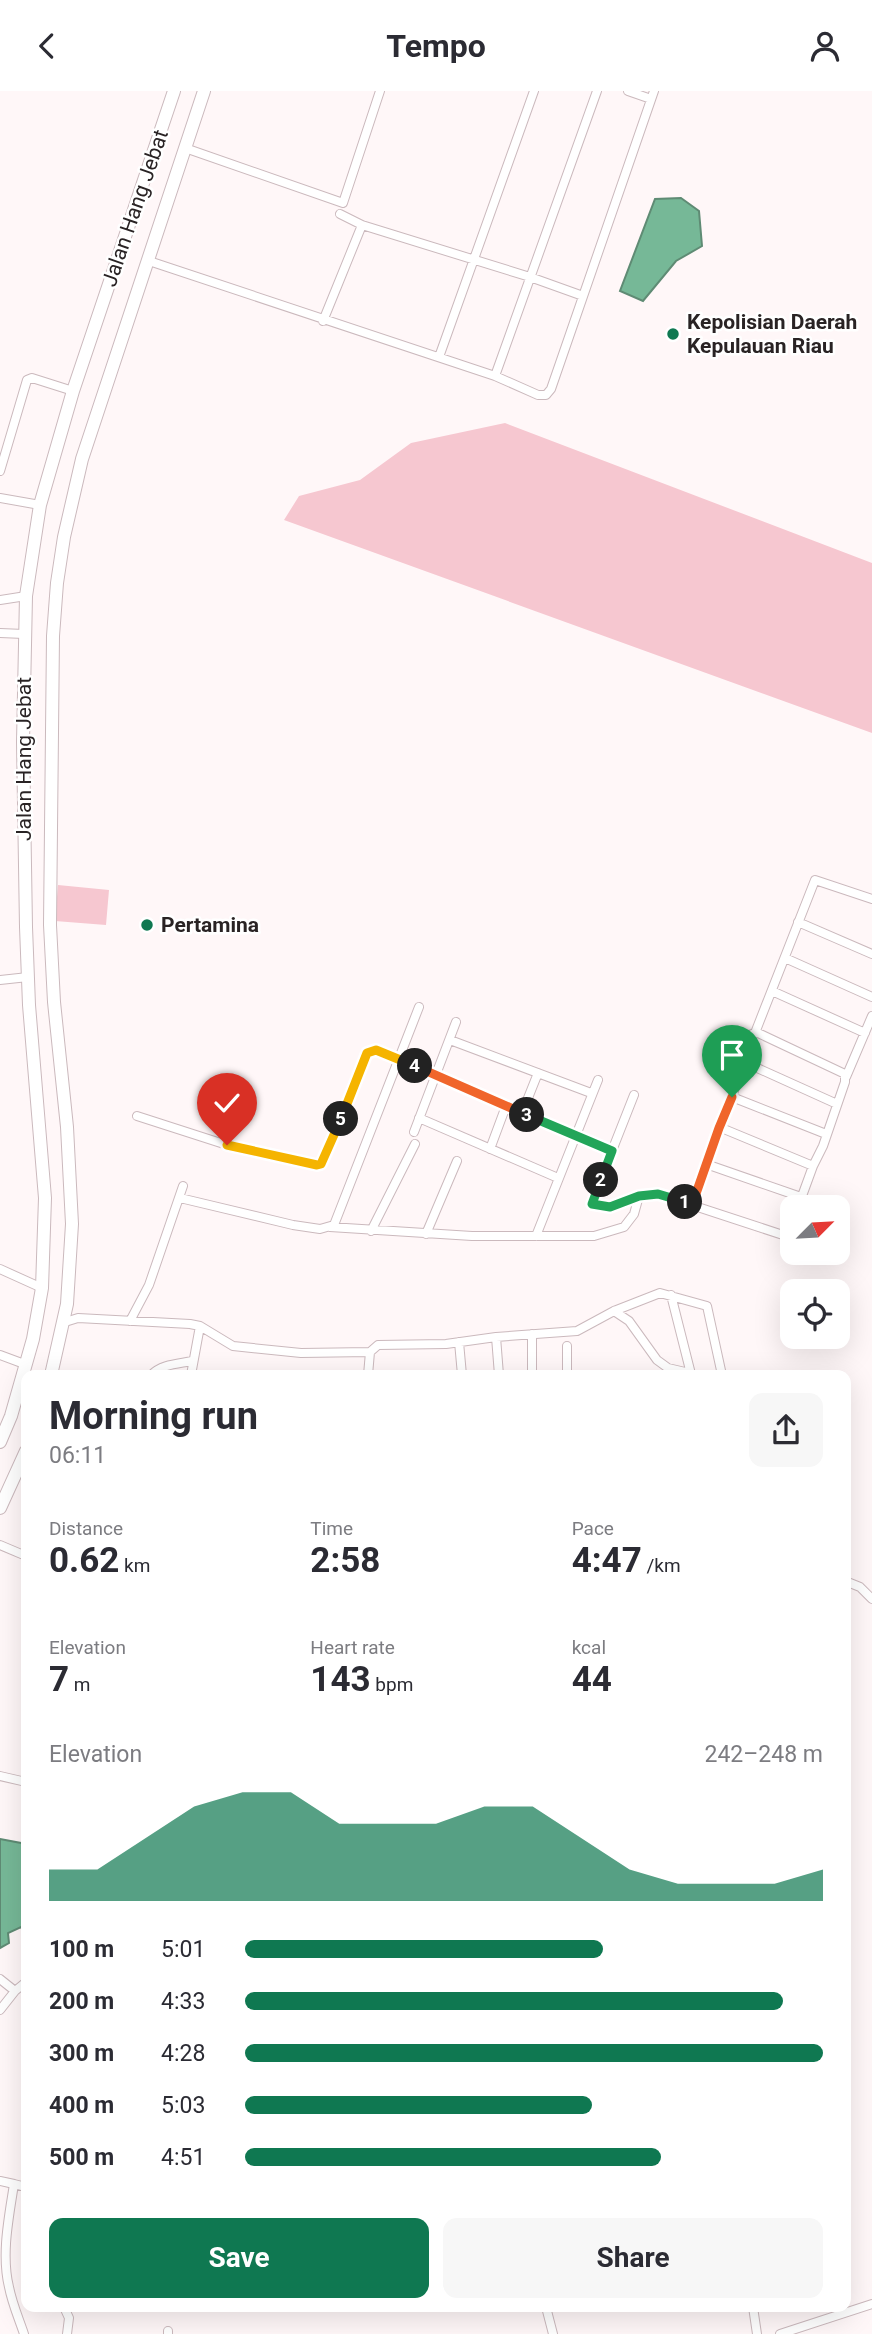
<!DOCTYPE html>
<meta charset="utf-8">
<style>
body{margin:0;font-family:Roboto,sans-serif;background:#f7f7f7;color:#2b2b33;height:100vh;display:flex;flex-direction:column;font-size:26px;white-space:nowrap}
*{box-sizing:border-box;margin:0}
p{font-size:23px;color:#7c7c81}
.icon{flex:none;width:38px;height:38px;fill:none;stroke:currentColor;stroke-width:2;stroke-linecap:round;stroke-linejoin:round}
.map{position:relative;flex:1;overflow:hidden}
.side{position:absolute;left:21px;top:1279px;width:830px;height:942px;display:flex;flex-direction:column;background:#fff;border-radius:14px;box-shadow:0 7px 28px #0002}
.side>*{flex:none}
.needle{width:46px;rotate:66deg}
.buttons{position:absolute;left:780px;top:1104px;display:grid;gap:14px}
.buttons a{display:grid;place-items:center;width:70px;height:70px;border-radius:14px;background:#fff;box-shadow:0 7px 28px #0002;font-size:35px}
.pin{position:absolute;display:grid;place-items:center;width:60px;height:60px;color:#fff;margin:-72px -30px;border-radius:50% 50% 50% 0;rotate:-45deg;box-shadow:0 0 7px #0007}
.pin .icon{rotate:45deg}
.km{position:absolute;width:35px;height:35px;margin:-18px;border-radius:50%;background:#222;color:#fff;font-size:19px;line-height:35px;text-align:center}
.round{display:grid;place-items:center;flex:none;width:74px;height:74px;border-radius:14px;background:#f7f7f7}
.summary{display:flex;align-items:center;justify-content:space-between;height:119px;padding:0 28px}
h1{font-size:38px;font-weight:700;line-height:52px}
.metrics{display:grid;grid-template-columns:repeat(3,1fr);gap:10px;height:119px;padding:7px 28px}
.metrics div{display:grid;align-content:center}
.metrics b{font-size:35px;font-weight:700}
.metrics small{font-size:19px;font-weight:400}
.metrics p{font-size:19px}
.chart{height:196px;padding:14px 28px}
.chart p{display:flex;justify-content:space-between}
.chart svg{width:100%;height:126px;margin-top:7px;fill:#0f7851;opacity:.7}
.button{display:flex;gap:14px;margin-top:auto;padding:14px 28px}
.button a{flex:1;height:80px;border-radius:14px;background:#0f7851;color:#fff;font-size:28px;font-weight:700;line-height:80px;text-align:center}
.button a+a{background:#f7f7f7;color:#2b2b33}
ul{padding:0 28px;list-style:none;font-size:23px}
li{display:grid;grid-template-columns:112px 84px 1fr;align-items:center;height:52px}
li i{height:18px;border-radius:9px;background:#0f7851}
header{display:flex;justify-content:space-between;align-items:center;height:91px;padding:0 28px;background:#fff;font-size:32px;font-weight:700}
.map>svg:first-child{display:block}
.green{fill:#f6c7d0}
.water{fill:#76b897;stroke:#5f8b74;stroke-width:2}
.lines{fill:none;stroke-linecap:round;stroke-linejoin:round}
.minor-casing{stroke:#cbb9bd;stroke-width:10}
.highway-casing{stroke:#cbb9bd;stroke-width:14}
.minor{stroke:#fff;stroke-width:8}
.highway{stroke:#fff;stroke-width:12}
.split-1-casing{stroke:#fff;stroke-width:14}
.split-2-casing{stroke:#fff;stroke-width:14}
.split-3-casing{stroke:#fff;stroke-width:14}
.split-4-casing{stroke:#fff;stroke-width:14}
.split-5-casing{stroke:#fff;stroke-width:14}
.split-6-casing{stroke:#fff;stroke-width:14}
.split-1{stroke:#f0652b;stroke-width:9}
.split-2{stroke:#22a559;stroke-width:9}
.split-3{stroke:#22a559;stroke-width:9}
.split-4{stroke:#f0652b;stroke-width:9}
.split-5{stroke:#f5b400;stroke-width:9}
.split-6{stroke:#f5b400;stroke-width:9}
.poi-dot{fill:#0f7851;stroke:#fff;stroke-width:2.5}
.labels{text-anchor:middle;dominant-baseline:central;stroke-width:5;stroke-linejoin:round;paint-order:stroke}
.street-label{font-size:21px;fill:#292324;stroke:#fff}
.poi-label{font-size:21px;font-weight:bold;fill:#292324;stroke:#fff;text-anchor:start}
</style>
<header><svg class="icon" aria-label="back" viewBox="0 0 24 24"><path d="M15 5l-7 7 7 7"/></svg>Tempo<svg class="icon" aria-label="person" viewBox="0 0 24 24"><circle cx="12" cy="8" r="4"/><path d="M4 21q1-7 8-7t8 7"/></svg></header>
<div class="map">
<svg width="872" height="2243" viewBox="0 0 872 2243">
<rect width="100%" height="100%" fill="#fff7f8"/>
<!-- green -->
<path class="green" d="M505,332L872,472V642L284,429L299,405L360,389L411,352Z
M58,794L109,799L106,834L55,830Z"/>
<!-- water -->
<path class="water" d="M681,107L699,120L702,155L676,170L643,210L620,200L655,108Z
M0,1748L21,1752L26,1756V1836L22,1838L21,1836L8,1842L9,1852L0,1857Z"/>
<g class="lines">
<defs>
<path id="minor" d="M628,0L651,8
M185,57L343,112L380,0
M340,123L362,134L530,186L583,205
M149,170L495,285L538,304H546L551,298L654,0
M323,230L362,134
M439,266L534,0
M495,285L597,0
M0,380L27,289L32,287L73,300
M0,407L40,414
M0,509L26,505
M0,542L24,543
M798,831L872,863
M785,867L872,906
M0,889L28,886
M772,900L865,942
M755,942L815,789L872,808
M450,949L591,1002
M744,971L837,1013
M846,986L872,925
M634,1004L591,1113L610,1116L639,1105L658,1103L786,1145L793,1131
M732,1006L826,1043
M522,1022L538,982
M137,1025L227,1054L317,1074L321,1073L367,962L376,959L612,1060
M419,1027L558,1087
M414,1041L456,931
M490,1058L506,1015
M706,1073L801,1106
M180,1107L293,1134L320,1138L334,1134L419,916
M692,1114L719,1036L813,1075L823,1055L845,991V983L758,942L752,943L732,1006L719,1036
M798,1116L813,1075
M330,1136L472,1145H594L624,1136L634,1123L639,1105
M371,1140L415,1053
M426,1143L457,1070
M536,1145L598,989
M0,1178L42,1197
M671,1204L691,1283
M614,1220L629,1230L657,1269L668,1277L698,1284
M130,1230L149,1194L183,1095
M65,1231L78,1227L190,1233L200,1235L233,1255L301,1262L370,1261
M496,1246L499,1284
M459,1251L462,1284
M567,1255V1284
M0,1264L27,1274
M151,1284C162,1273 177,1273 192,1270
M191,1284L200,1235
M368,1284L370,1261L378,1254L446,1253L496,1246L577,1240L614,1220L660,1202L707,1215L722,1284
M532,1284V1243
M0,1454L26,1465
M845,1490L860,1496L872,1508
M0,1685L26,1691
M0,1888L15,1900
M0,1919L15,1900L26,1891
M0,2090L14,2093C9,2126 1,2163 9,2196C12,2212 19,2228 24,2243
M14,2093L26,2096
M64,2216L69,2227L67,2243
M546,2216L553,2243
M753,2216L757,2243
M168,2243V2240
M780,2243L872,2213"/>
<path id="highway" d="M51,1284L67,1213L72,1133L67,1036L54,911L50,834L53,545L57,492L64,446L82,368L204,0
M0,1351L11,1325L33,1248L42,1197L45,1107L29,914L26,836L23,651L26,505L40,414L73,300L174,0
M0,1417L26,1360"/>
</defs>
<!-- minor casing -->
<use href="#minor" class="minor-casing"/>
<!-- highway casing -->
<use href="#highway" class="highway-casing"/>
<!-- minor -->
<use href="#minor" class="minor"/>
<!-- highway -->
<use href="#highway" class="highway"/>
</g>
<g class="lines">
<defs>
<path id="split-1" d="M685,1111L692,1114L719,1037L732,1006"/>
<path id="split-2" d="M601,1089L592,1113L610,1116L639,1105L658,1103L685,1111"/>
<path id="split-3" d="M527,1024L612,1060L601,1089"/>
<path id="split-4" d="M415,975L527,1024"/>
<path id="split-5" d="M341,1028L367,962L376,959L415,975"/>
<path id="split-6" d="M227,1054L317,1074L321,1073L341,1028"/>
</defs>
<!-- split-1 casing -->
<use href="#split-1" class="split-1-casing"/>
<!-- split-2 casing -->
<use href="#split-2" class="split-2-casing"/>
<!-- split-3 casing -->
<use href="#split-3" class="split-3-casing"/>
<!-- split-4 casing -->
<use href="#split-4" class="split-4-casing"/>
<!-- split-5 casing -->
<use href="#split-5" class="split-5-casing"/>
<!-- split-6 casing -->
<use href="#split-6" class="split-6-casing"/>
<!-- split-1 -->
<use href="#split-1" class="split-1"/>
<!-- split-2 -->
<use href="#split-2" class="split-2"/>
<!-- split-3 -->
<use href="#split-3" class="split-3"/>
<!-- split-4 -->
<use href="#split-4" class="split-4"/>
<!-- split-5 -->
<use href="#split-5" class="split-5"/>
<!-- split-6 -->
<use href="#split-6" class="split-6"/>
</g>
<!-- markers -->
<g class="poi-dot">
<circle cx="673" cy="243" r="7"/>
<circle cx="147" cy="834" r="7"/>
</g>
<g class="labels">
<!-- street labels -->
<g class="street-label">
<text transform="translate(135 117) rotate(-71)">Jalan Hang Jebat</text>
<text transform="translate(24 668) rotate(-90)">Jalan Hang Jebat</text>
</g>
<!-- poi labels -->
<g class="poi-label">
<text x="687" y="231">Kepolisian Daerah<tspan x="687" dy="24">Kepulauan Riau</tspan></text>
<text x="161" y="834">Pertamina</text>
</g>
</g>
</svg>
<div class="buttons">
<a><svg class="needle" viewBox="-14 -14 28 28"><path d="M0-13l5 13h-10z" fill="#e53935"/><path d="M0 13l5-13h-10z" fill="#7c7c81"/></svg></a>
<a><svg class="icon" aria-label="locate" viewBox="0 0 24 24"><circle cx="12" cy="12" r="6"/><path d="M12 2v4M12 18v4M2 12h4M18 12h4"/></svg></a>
</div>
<div class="pin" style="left:732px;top:1006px;background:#1e9e55"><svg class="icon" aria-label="arrive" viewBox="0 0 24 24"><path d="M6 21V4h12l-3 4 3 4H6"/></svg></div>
<div class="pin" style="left:227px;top:1054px;background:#d93025"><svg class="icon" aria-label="check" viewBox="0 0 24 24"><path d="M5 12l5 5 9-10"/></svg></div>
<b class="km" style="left:685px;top:1111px">1</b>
<b class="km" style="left:601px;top:1089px">2</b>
<b class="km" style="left:527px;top:1024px">3</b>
<b class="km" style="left:415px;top:975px">4</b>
<b class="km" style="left:341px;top:1028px">5</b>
<section class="side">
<div class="summary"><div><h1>Morning run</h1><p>06:11</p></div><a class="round"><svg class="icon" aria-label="share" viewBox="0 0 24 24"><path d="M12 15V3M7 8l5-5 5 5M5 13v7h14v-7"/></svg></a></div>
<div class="metrics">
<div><p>Distance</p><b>0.62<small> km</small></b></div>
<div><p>Time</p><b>2:58</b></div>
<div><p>Pace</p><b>4:47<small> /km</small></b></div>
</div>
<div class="metrics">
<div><p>Elevation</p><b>7<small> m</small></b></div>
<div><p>Heart rate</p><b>143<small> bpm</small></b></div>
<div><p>kcal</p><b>44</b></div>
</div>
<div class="chart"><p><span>Elevation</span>242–248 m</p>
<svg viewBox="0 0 160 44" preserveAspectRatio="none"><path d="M0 44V33L10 33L20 22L30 11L40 6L50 6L60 17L70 17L80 17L90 11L100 11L110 22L120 33L130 38L140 38L150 38L160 33V44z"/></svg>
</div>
<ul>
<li><b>100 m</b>5:01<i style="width:62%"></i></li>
<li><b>200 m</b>4:33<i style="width:93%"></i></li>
<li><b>300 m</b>4:28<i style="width:100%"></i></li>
<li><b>400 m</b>5:03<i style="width:60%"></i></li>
<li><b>500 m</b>4:51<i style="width:72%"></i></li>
</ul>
<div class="button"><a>Save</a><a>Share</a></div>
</section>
</div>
